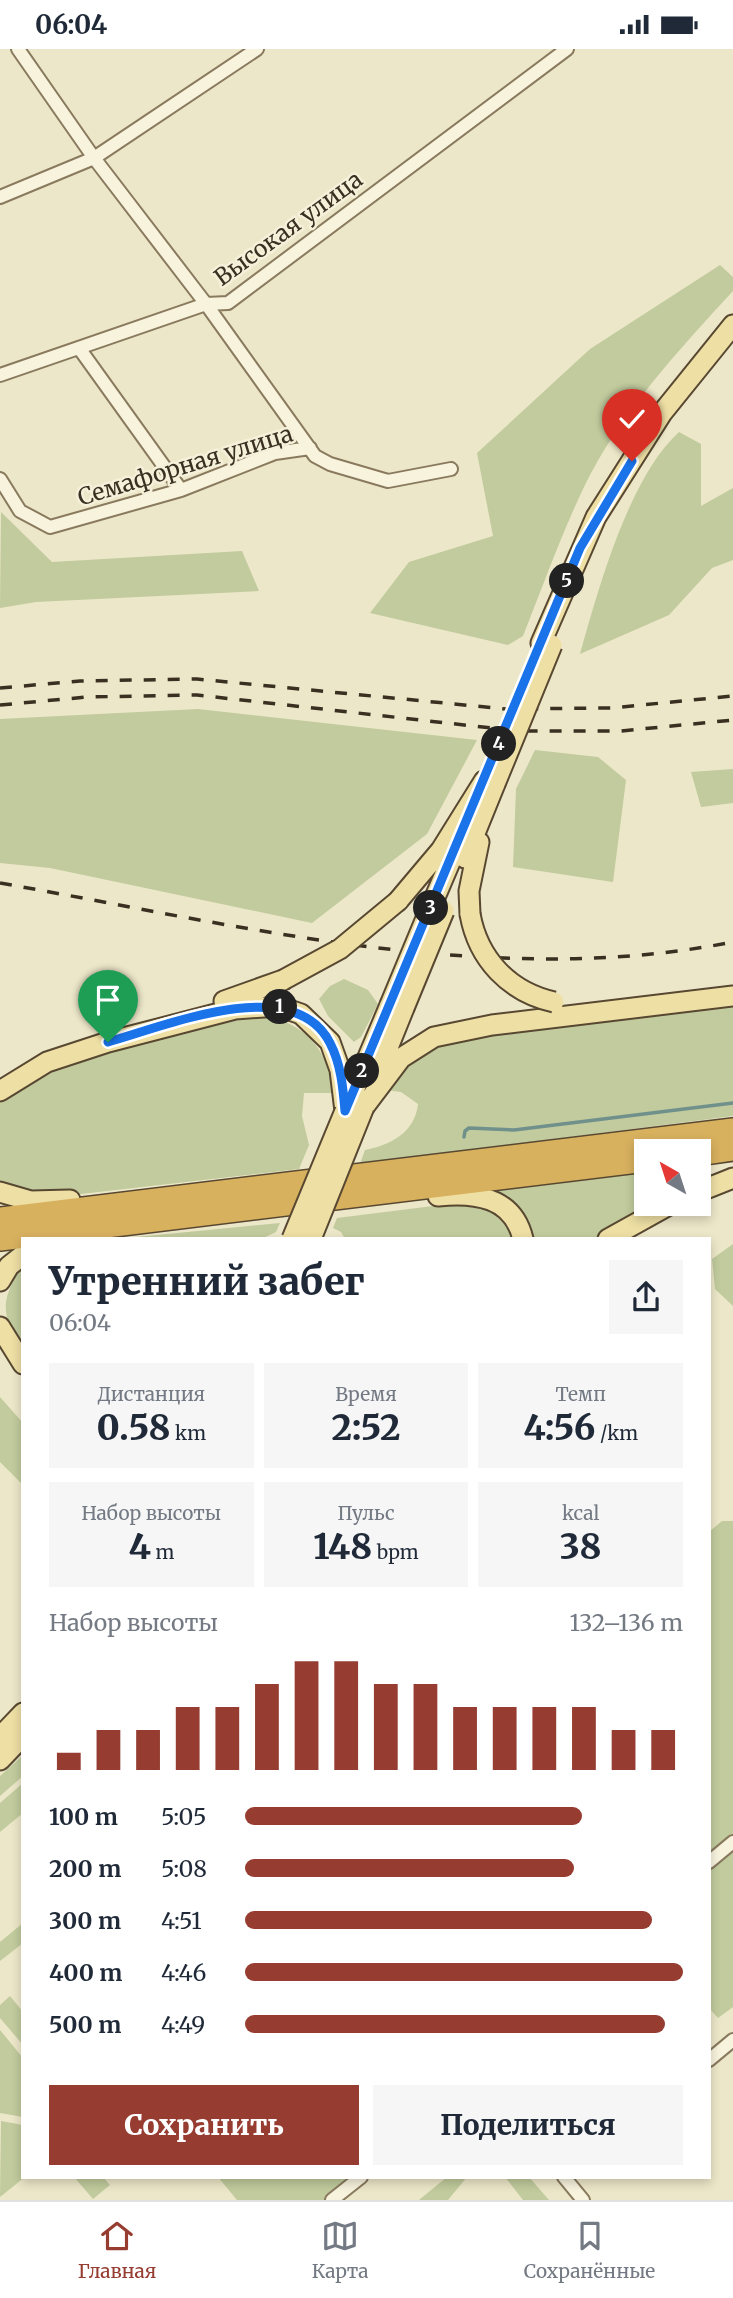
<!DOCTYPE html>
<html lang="ru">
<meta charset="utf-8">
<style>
body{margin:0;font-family:Merriweather,serif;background:#f6f6f7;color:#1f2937;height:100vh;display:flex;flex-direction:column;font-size:26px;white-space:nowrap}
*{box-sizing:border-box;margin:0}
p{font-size:23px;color:#747a83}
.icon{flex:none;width:38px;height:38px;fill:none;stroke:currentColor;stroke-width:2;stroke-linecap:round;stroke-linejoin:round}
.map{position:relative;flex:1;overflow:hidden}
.drawer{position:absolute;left:21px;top:1188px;width:690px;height:942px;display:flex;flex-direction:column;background:#fff;border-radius:0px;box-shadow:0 4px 10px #0003}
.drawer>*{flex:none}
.needle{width:46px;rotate:321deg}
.fabs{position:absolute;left:634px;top:1090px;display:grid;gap:14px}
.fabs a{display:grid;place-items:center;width:77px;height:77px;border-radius:0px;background:#fff;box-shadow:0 4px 10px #0003;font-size:35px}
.pin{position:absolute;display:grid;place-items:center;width:60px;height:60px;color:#fff;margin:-72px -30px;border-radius:50% 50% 50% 0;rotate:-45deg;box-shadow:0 0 7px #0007}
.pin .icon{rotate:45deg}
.km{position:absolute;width:35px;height:35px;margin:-18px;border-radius:50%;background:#222;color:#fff;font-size:19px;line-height:35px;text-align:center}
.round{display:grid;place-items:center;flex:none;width:74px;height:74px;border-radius:0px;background:#f6f6f7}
.head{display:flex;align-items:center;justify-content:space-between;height:119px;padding:0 28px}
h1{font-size:38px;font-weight:800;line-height:52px}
.metrics{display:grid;grid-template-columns:repeat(3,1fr);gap:10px;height:119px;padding:7px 28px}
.metrics div{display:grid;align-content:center;border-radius:0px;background:#f6f6f7;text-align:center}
.metrics b{font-size:35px;font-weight:800}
.metrics small{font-size:19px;font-weight:400}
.metrics p{font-size:19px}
.chart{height:196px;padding:14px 28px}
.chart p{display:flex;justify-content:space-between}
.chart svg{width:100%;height:126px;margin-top:7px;stroke:#963c31;stroke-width:6}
.action{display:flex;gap:14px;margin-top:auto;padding:14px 28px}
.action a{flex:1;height:80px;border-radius:0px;background:#963c31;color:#fff;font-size:28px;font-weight:800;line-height:80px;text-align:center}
.action a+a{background:#f6f6f7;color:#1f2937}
ul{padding:0 28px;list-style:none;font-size:23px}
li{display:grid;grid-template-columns:112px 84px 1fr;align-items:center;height:52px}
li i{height:18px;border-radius:9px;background:#963c31}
.status{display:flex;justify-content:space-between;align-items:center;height:49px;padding:0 35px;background:#fff;direction:ltr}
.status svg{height:19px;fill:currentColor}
.tabs{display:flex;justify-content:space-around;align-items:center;height:98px;border-top:2px solid #e0e1e3;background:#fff;font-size:19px;color:#747a83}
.tabs a{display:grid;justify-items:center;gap:4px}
.tabs .on{color:#963c31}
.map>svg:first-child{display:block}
.green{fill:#c1cb9d}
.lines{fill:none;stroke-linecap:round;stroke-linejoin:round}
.stream{stroke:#70908c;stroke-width:3.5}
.street-casing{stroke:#897a5e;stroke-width:16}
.primary-casing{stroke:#584832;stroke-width:23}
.highway-casing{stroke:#584832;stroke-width:26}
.street{stroke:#f8f3dd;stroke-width:12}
.primary{stroke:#eedfa4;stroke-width:19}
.highway{stroke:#d8b15f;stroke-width:23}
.rail{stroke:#3a3021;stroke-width:3.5;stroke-dasharray:12 12;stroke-linecap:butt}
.primary-bridge-casing{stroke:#584832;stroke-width:23;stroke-linecap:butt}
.primary-bridge{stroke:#eedfa4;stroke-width:19}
.route-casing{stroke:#fff;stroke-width:14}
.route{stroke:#1a73e8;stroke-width:9}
.labels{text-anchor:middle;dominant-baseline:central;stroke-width:5;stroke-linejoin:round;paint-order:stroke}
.street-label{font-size:23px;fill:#3a3021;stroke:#f5f0d9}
</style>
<div class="status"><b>06:04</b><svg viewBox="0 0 49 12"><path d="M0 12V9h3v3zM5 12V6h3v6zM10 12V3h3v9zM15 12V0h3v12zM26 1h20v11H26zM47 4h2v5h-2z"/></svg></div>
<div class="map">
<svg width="733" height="2151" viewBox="0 0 733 2151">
<rect width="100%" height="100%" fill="#ede7c9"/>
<!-- green -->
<path class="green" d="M720,216L733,228V242C678,302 620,364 584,438C561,486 543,537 523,587L508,596L370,564L409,513L493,487L477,404L590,300Z
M679,383L701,395V457L733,439V511L712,519L669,566L580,605C598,541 629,428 679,383Z
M1,463L52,513L242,502L259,542L36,553L0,559Z
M198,660L477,691L427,785L312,874L50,819L0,814V670Z
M535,701L598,708L626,731L613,833L513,818L516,740Z
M733,720V754L701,758L691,723Z
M344,930L368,941L378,955L361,988L354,993L328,967L319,950L330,937Z
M733,957V1067L360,1115L365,1101C390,1096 415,1084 418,1055L401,1043L386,1041L408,1012L438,993Z
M256,966C300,970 330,998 332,1044H304L302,1067L309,1096L299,1120L46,1149L0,1138V1050L39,1025L110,1002L240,967Z
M646,1122V1155H664L601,1190H529L483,1143Z
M457,1154C485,1156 501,1165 514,1190H345L341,1183L333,1179L337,1169Z
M280,1174L276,1183L261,1190H116Z
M733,1195V1257L715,1240L712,1210Z
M23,1213V1304C0,1261 0,1255 23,1213Z
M0,1348L23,1374V1436L0,1413Z
M722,1472H733V1958L718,1969L709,1959V1483Z
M23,1706V1727L0,1747V1727Z
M23,1734V1764L0,1783V1754Z
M23,1874V1894L0,1912V1893Z
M10,1947L23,1963V1996L0,1969V1956Z
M0,1981L23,2009V2068L0,2064Z
M1,2072L23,2076L25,2128L0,2148Z
M74,2128H103L110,2136L93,2150Z
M218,2128H353L326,2151H237Z
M447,2128H467L448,2151H419Z
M505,2128H529L549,2151H523Z"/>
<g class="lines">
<!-- stream -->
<path class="stream" d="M464,1088L465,1082L469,1079L514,1081L733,1054"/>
<defs>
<path id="street" d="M18,0L94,109L206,255L315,407L330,415L388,432L451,420
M0,148L94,109L257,0
M79,299L181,441
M0,326L206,255L228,254L567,0
M0,430L20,462L50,478L181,441L275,404L310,399
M709,1813L733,1793
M709,2011L733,1991
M564,2128L583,2151
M332,2151L361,2128"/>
<path id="primary" d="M541,594L596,468L662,364L733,276
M465,809L495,735
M398,852L441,801L484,732
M430,860L462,785
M470,865L469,842L479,793
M224,952L283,931
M375,1031L404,959
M0,1042L47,1013L108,993L235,960L278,957L301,965L330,993L340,1021L345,1062
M347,1058L390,956
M364,1058L401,1009L434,988L492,976L733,947
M0,1143L31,1152L70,1151
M698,1143L733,1129
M438,1147C475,1143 513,1148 523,1190
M608,1190L671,1155
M0,1232L9,1217L23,1206
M0,1278L23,1315
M0,1688L23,1664
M0,1711L23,1687"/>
<path id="highway" d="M698,1105L733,1100
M0,1170L733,1081
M0,1190L646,1111"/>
</defs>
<!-- street casing -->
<use href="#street" class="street-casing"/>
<!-- primary casing -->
<use href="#primary" class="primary-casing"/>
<!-- highway casing -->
<use href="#highway" class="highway-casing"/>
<!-- street -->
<use href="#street" class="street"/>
<!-- primary -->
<use href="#primary" class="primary"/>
<!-- highway -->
<use href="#highway" class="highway"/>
<!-- rail -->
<path class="rail" d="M0,639L80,632L197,630L506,660L611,659L733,647
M0,656L87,648L197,646L518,682H621L733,671
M0,834C240,876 489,941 733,893"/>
<defs>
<path id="primary-bridge" d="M495,735L552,596
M470,865C478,910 509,943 554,953
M283,931L340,900L398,852
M390,956L427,867
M404,959L444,862
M292,1190L345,1062
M311,1190L364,1058"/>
</defs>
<!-- primary-bridge casing -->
<use href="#primary-bridge" class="primary-bridge-casing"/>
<!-- primary-bridge -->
<use href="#primary-bridge" class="primary-bridge"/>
</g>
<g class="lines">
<defs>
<path id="route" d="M108,993C166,977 294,923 330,994C341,1015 343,1039 345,1062L580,499L632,412"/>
</defs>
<!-- route casing -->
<use href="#route" class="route-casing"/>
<!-- route -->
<use href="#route" class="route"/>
</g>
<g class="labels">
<!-- street labels -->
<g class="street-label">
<text transform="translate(288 179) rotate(-36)">Высокая улица</text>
<text transform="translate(185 416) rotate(-17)">Семафорная улица</text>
</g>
</g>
</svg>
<div class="fabs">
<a><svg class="needle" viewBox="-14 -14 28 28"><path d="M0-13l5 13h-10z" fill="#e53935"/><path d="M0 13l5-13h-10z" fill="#747a83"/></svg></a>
</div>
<div class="pin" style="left:108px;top:993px;background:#1e9e55"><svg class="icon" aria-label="arrive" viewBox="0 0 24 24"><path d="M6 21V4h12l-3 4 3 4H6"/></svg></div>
<div class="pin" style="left:632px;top:412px;background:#d93025"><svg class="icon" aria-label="check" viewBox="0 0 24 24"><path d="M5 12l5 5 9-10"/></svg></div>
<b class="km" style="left:280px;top:958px">1</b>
<b class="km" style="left:362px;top:1022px">2</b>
<b class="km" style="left:431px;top:859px">3</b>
<b class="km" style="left:499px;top:695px">4</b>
<b class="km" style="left:567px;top:532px">5</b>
<section class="drawer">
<div class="head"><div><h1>Утренний забег</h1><p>06:04</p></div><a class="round"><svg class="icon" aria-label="share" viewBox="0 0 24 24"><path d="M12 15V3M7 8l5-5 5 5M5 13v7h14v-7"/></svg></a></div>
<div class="metrics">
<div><p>Дистанция</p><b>0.58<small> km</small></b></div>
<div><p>Время</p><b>2:52</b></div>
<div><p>Темп</p><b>4:56<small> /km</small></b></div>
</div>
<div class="metrics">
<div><p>Набор высоты</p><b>4<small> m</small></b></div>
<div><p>Пульс</p><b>148<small> bpm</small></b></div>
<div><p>kcal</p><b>38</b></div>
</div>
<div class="chart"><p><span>Набор высоты</span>132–136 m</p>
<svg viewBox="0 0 160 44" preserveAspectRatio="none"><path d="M5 44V38M15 44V30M25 44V30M35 44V22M45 44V22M55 44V14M65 44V6M75 44V6M85 44V14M95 44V14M105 44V22M115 44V22M125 44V22M135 44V22M145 44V30M155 44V30"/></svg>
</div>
<ul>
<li><b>100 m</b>5:05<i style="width:77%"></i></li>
<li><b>200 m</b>5:08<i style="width:75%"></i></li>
<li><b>300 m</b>4:51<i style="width:93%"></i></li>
<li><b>400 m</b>4:46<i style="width:100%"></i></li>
<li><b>500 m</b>4:49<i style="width:96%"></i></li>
</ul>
<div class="action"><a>Сохранить</a><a>Поделиться</a></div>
</section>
</div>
<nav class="tabs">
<a class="on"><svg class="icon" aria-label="home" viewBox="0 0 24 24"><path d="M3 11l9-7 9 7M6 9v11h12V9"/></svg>Главная</a>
<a><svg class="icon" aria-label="map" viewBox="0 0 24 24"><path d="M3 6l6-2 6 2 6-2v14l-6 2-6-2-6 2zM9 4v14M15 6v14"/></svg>Карта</a>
<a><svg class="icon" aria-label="saved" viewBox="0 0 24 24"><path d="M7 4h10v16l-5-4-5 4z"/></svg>Сохранённые</a>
</nav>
